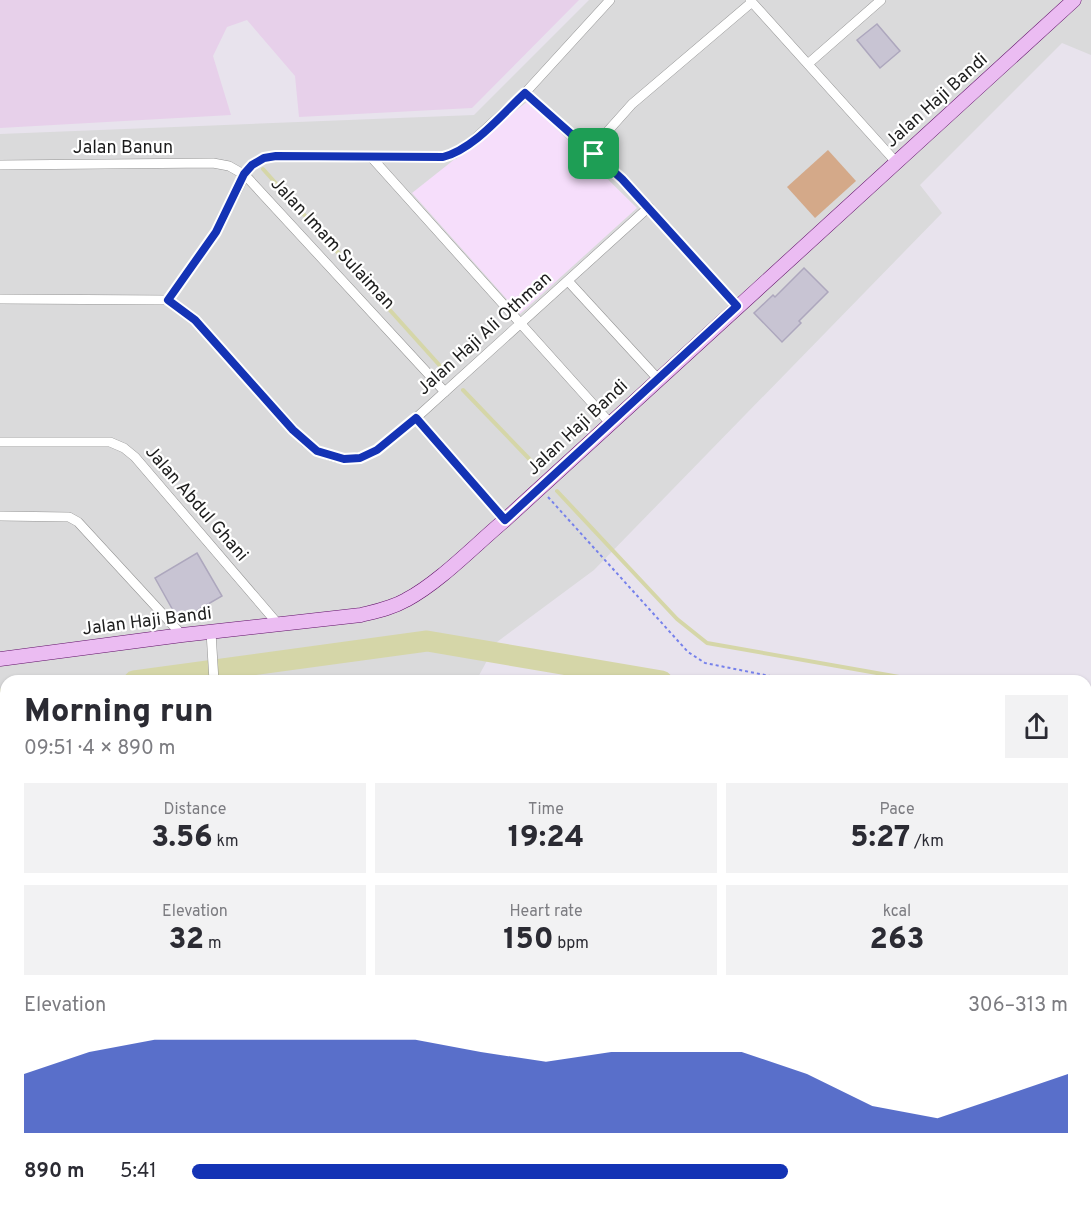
<!DOCTYPE html>
<meta charset="utf-8">
<style>
body{margin:0;font-family:Overpass,sans-serif;background:#f2f2f3;color:#2b2b33;height:100vh;display:flex;flex-direction:column;font-size:22px;white-space:nowrap}
*{box-sizing:border-box;margin:0}
p{font-size:20px;color:#7c7c81}
.icon{flex:none;width:33px;height:33px;fill:none;stroke:currentColor;stroke-width:2;stroke-linecap:round;stroke-linejoin:round}
.map{position:relative;flex:1;overflow:hidden}
.drawer{position:absolute;left:0px;top:675px;width:1092px;height:532px;display:flex;flex-direction:column;background:#fff;border-radius:18px 18px 0 0;box-shadow:0 2px 4px #0004}
.drawer>*{flex:none}
.pin{position:absolute;display:grid;place-items:center;width:51px;height:51px;color:#fff;margin:-26px;border-radius:12px;box-shadow:0 3px 9px #0006}
.round{display:grid;place-items:center;flex:none;width:63px;height:63px;border-radius:0px;background:#f2f2f3}
.overview{display:flex;align-items:center;justify-content:space-between;height:102px;padding:0 24px}
h1{font-size:33px;font-weight:800;line-height:45px}
.metrics{display:grid;grid-template-columns:repeat(3,1fr);gap:9px;height:102px;padding:6px 24px}
.metrics div{display:grid;align-content:center;border-radius:0px;background:#f2f2f3;text-align:center}
.metrics b{font-size:30px;font-weight:800}
.metrics small{font-size:16px;font-weight:400}
.metrics p{font-size:16px}
.chart{height:168px;padding:12px 24px}
.chart p{display:flex;justify-content:space-between}
.chart svg{width:100%;height:108px;margin-top:6px;fill:#1433b5;opacity:.7}
ul{padding:0 24px;list-style:none;font-size:20px}
li{display:grid;grid-template-columns:96px 72px 1fr;align-items:center;height:45px}
li i{height:15px;border-radius:8px;background:#1433b5}
.map>svg:first-child{display:block}
.residential{fill:#dadadb}
.education{fill:#f6defb}
.farmland{fill:#e7d0ea}
.pitch{fill:#d4a989}
.lines{fill:none;stroke-linecap:round;stroke-linejoin:round}
.stream{stroke:#d5d6a8;stroke-width:4}
.river{stroke:#d5d6a8;stroke-width:21}
.building{fill:#c8c4d3;stroke:#ada7bd;stroke-width:1.5}
.lane-casing{stroke:#949494;stroke-width:6}
.street-casing{stroke:#949494;stroke-width:10}
.secondary-casing{stroke:#601068;stroke-width:15}
.highway-casing{stroke:#3683c6;stroke-width:20}
.path{stroke:#7681eb;stroke-width:2;stroke-dasharray:3 3;stroke-linecap:butt}
.lane{stroke:#fff;stroke-width:4.5}
.street{stroke:#fff;stroke-width:9}
.secondary{stroke:#ebbcf2;stroke-width:14}
.highway{stroke:#92afdd;stroke-width:18}
.route-casing{stroke:#fff;stroke-width:12}
.route{stroke:#1433b5;stroke-width:8}
.labels{text-anchor:middle;dominant-baseline:central;stroke-width:4.5;stroke-linejoin:round;paint-order:stroke}
.street-label{font-size:18px;fill:#1d1d1d;stroke:#fff}
</style>
<div class="map">
<svg width="1091" height="1207" viewBox="0 0 1091 1207">
<rect width="100%" height="100%" fill="#e8e3ed"/>
<!-- residential -->
<path class="residential" d="M589,0H1091V55L1062,43L920,185L942,213L594,570L497,642L476,681H6V1202H1086V817L1091,818V1207H0V134L474,115Z"/>
<!-- education -->
<path class="education" d="M528,101L637,208L520,314L412,193Z"/>
<!-- farmland -->
<path class="farmland" d="M0,0H579L472,108L299,117L295,76L247,20L227,27L213,56L231,115L0,128Z"/>
<!-- pitch -->
<path class="pitch" d="M828,150L856,181L815,218L787,187Z"/>
<g class="lines">
<!-- stream -->
<path class="stream" d="M263,169L442,368
M463,390L538,468
M557,491L677,619L707,643L922,681
M1086,709L1091,710
M618,1207L619,1202"/>
<!-- river -->
<path class="river" d="M134,681L427,641L662,681
M0,699H6
M1086,753L1091,754
M1086,1071H1091"/>
</g>
<!-- building -->
<path class="building" d="M877,24L900,51L880,68L857,40Z
M804,268L828,292L799,321L801,323L782,342L754,313L773,295L775,297Z
M197,553L222,596L179,621L155,578Z"/>
<g class="lines">
<defs>
<path id="lane" d="M0,808L6,810
M359,1207L360,1202
M452,1207L453,1202
M526,1207L527,1202"/>
<path id="street" d="M750,0L896,162
M809,63L881,0
M525,93L622,179L737,306
M594,154L607,132L632,104L752,2
M372,158L610,423
M0,165L213,163L229,166L245,175L445,392
M568,281L658,379
M0,299L168,300L195,320L305,442C353,478 378,450 416,418L649,207
M168,300L216,232L245,175L251,165L264,158L276,156L429,158L443,157L454,154L467,146L525,93L610,0
M416,418L505,520
M0,442H110L124,448L135,457L278,624
M0,516L69,517L78,522L182,635
M211,632L214,681
M5,783H6
M1086,850L1091,851
M0,910H6
M0,992L6,991
M1086,1019L1091,1012
M0,1084L6,1081
M1086,1162L1091,1164
M655,1207L656,1202"/>
<path id="secondary" d="M0,659L182,635L361,615C377,611 392,608 406,600C440,582 475,545 505,520L1074,0"/>
<path id="highway" d="M0,1155L6,1157
M0,1171L6,1172
M100,1202L118,1207
M149,1202L166,1207"/>
</defs>
<!-- lane casing -->
<use href="#lane" class="lane-casing"/>
<!-- street casing -->
<use href="#street" class="street-casing"/>
<!-- secondary casing -->
<use href="#secondary" class="secondary-casing"/>
<!-- highway casing -->
<use href="#highway" class="highway-casing"/>
<!-- path -->
<path class="path" d="M548,497L688,652L705,663L795,681
M1086,732H1091"/>
<!-- lane -->
<use href="#lane" class="lane"/>
<!-- street -->
<use href="#street" class="street"/>
<!-- secondary -->
<use href="#secondary" class="secondary"/>
<!-- highway -->
<use href="#highway" class="highway"/>
</g>
<g class="lines">
<defs>
<path id="route" d="M525,93L622,179L737,306L505,520L416,418L377,450L360,458L344,459L317,451L293,430L195,320L168,300L216,232L244,174L252,165L264,158L276,156L443,157C474,149 502,114 525,93Z"/>
</defs>
<!-- route casing -->
<use href="#route" class="route-casing"/>
<!-- route -->
<use href="#route" class="route"/>
</g>
<g class="labels">
<!-- street labels -->
<g class="street-label">
<text transform="translate(937 101) rotate(-42)">Jalan Haji Bandi</text>
<text x="123" y="148">Jalan Banun</text>
<text transform="translate(332 244) rotate(47)">Jalan Imam Sulaiman</text>
<text transform="translate(485 334) rotate(-42)">Jalan Haji Ali Othman</text>
<text transform="translate(578 428) rotate(-43)">Jalan Haji Bandi</text>
<text transform="translate(196 504) rotate(49)">Jalan Abdul Ghani</text>
<text transform="translate(147 622) rotate(-7)">Jalan Haji Bandi</text>
</g>
</g>
</svg>
<div class="pin" style="left:594px;top:154px;background:#1e9e55"><svg class="icon" aria-label="arrive" viewBox="0 0 24 24"><path d="M6 21V4h12l-3 4 3 4H6"/></svg></div>
<section class="drawer">
<div class="overview"><div><h1>Morning run</h1><p>09:51 · 4 × 890 m</p></div><a class="round"><svg class="icon" aria-label="share" viewBox="0 0 24 24"><path d="M12 15V3M7 8l5-5 5 5M5 13v7h14v-7"/></svg></a></div>
<div class="metrics">
<div><p>Distance</p><b>3.56<small> km</small></b></div>
<div><p>Time</p><b>19:24</b></div>
<div><p>Pace</p><b>5:27<small> /km</small></b></div>
</div>
<div class="metrics">
<div><p>Elevation</p><b>32<small> m</small></b></div>
<div><p>Heart rate</p><b>150<small> bpm</small></b></div>
<div><p>kcal</p><b>263</b></div>
</div>
<div class="chart"><p><span>Elevation</span>306–313 m</p>
<svg viewBox="0 0 160 44" preserveAspectRatio="none"><path d="M0 44V20L10 11L20 6L30 6L40 6L50 6L60 6L70 11L80 15L90 11L100 11L110 11L120 20L130 33L140 38L150 29L160 20V44z"/></svg>
</div>
<ul>
<li><b>890 m</b>5:41<i style="width:68%"></i></li>
</ul>
</section>
</div>
